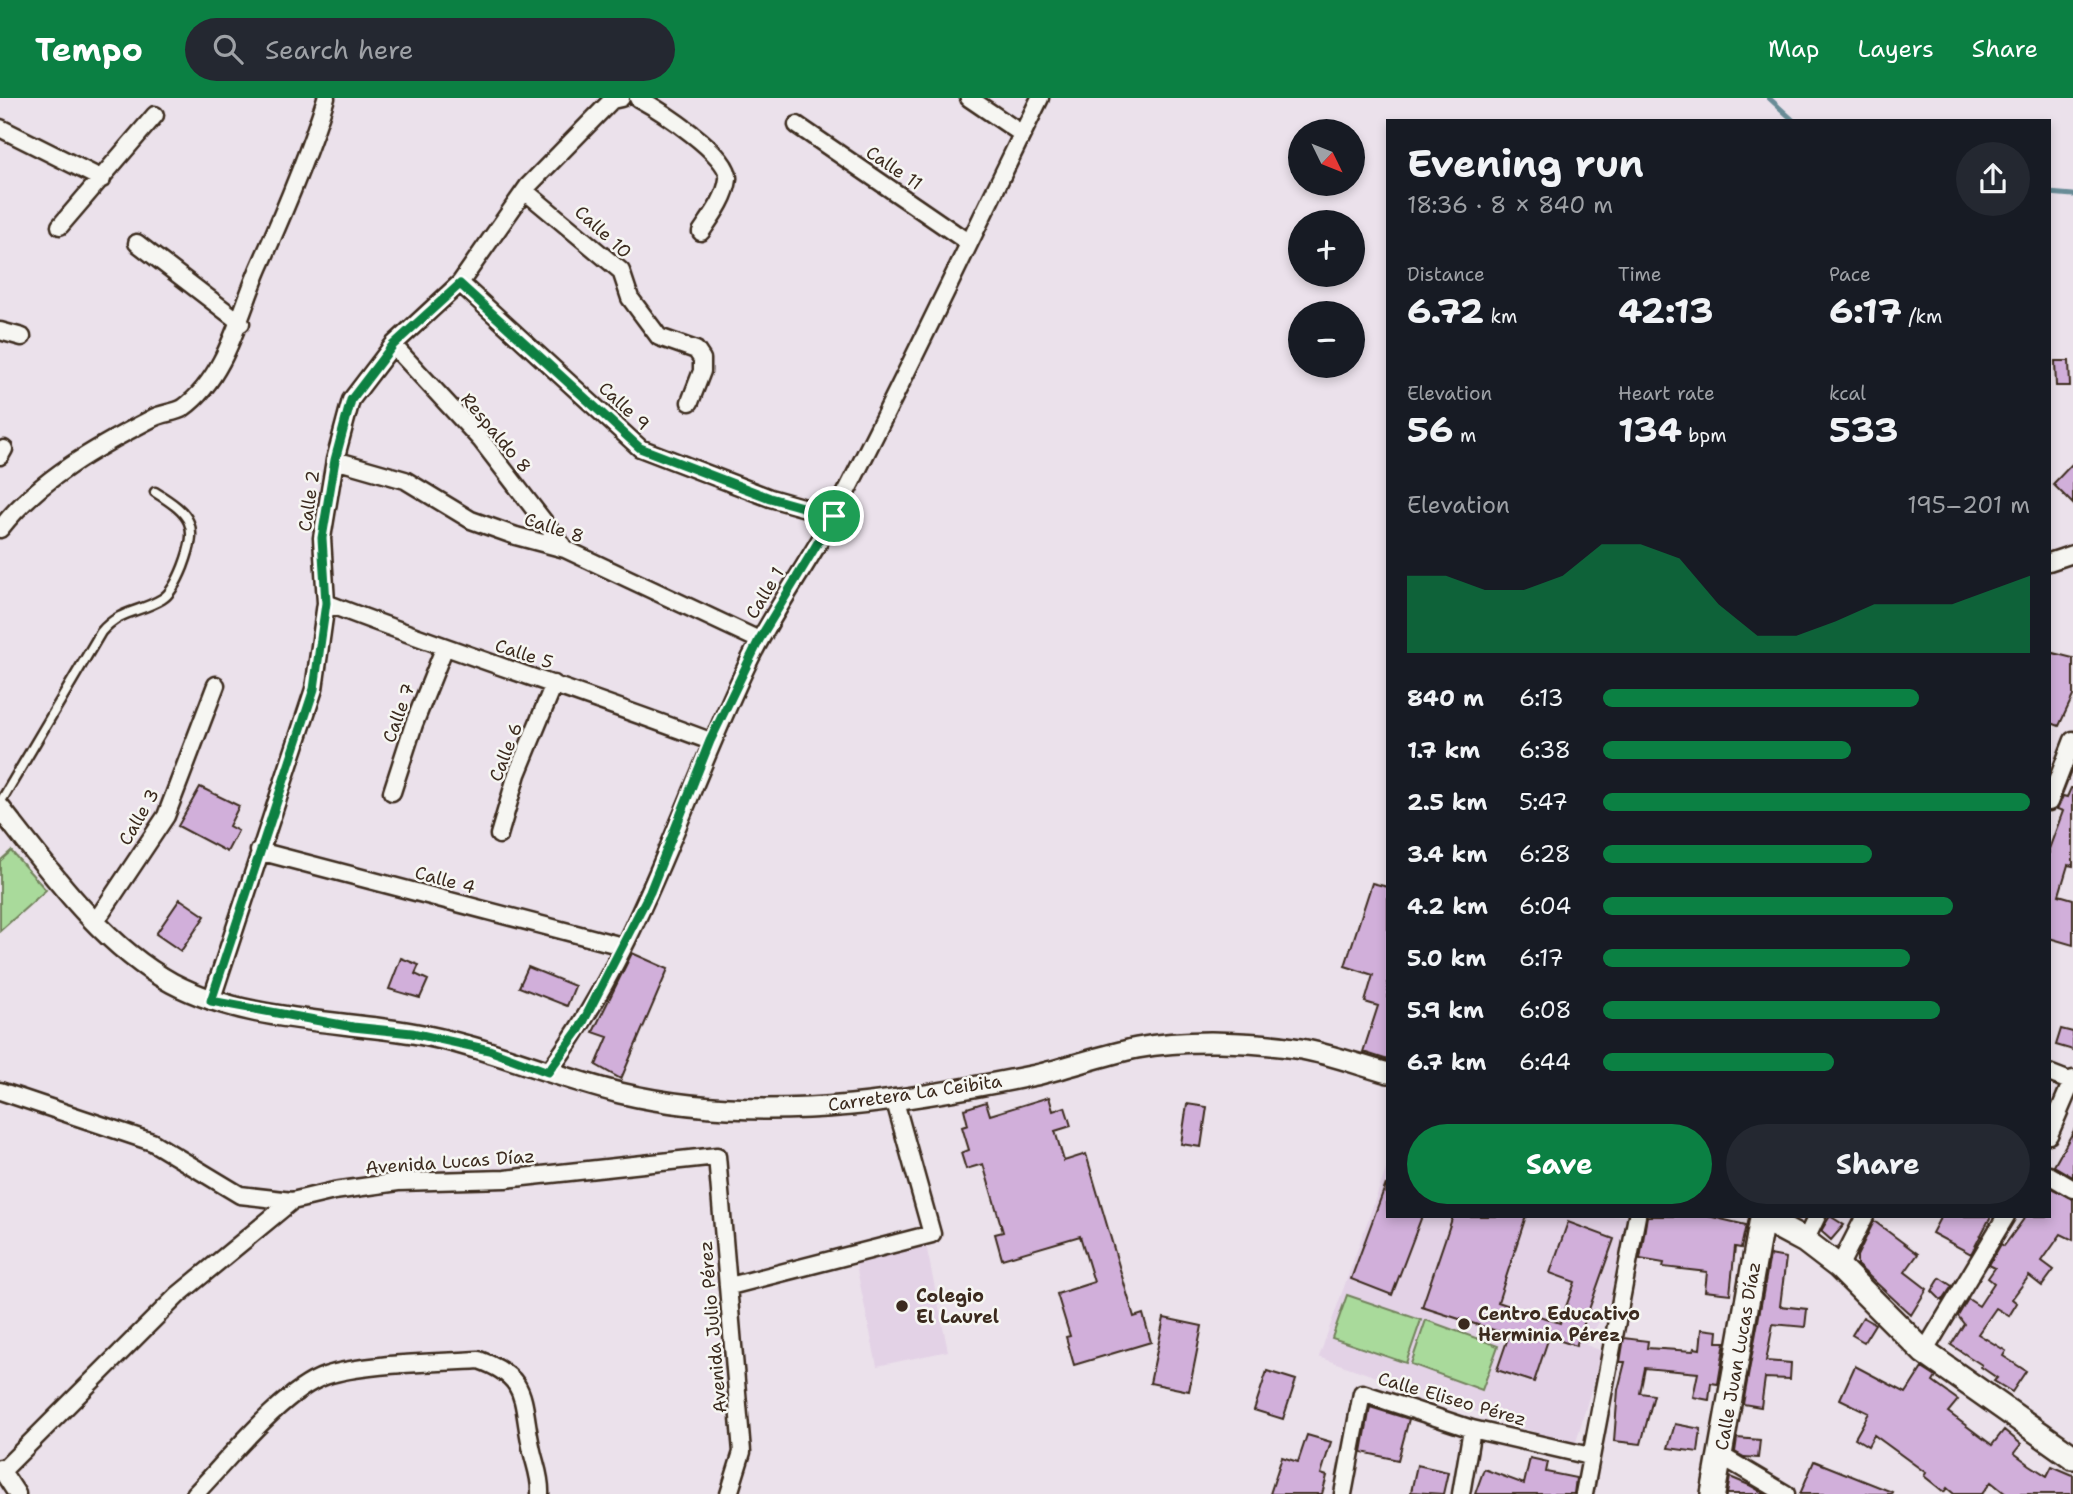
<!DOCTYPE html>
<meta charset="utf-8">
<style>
body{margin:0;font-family:"Shantell Sans",sans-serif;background:#242831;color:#f1f3f6;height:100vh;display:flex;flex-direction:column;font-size:26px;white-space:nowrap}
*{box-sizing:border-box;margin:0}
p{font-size:23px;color:#9ea1a6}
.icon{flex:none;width:38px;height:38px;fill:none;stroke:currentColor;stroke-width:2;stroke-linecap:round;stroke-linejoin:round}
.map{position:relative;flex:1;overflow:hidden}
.side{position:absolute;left:1386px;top:21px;width:665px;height:1099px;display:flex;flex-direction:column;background:#171b24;border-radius:0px;box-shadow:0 4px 10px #0003}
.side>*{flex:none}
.needle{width:46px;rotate:133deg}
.fabs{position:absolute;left:1288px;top:21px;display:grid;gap:14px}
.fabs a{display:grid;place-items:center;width:77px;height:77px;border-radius:50%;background:#171b24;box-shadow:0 4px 10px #0003;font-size:35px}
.pin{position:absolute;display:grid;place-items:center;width:60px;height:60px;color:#fff;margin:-30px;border:4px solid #fff;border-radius:50%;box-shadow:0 2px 7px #0007}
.round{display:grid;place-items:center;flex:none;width:74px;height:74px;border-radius:37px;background:#242831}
.head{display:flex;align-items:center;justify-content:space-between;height:119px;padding:0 21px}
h1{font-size:38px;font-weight:700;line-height:52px}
.figures{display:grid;grid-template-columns:repeat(3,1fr);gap:10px;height:119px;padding:7px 21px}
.figures div{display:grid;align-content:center}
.figures b{font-size:35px;font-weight:700}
.figures small{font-size:19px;font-weight:400}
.figures p{font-size:19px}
.chart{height:196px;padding:14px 21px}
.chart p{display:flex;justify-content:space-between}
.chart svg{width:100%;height:126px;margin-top:7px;fill:#0b8043;opacity:.7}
.cta{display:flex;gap:14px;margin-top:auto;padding:14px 21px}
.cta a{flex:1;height:80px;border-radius:42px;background:#0b8043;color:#fff;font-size:28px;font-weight:700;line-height:80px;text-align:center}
.cta a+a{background:#242831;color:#f1f3f6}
ul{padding:0 21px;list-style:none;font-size:23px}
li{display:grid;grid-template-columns:112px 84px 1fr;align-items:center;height:52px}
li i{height:18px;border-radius:9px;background:#0b8043}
header{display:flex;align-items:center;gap:42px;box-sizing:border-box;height:98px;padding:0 35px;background:#0b8043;color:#fff}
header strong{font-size:33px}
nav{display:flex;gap:38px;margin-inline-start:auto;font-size:24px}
.search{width:490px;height:63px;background:#242831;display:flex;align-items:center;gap:18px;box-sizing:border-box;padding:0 24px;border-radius:38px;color:#9ea1a6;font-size:26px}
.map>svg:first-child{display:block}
.built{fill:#e3d2e6}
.green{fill:#a9da9b;stroke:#72825c;stroke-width:2}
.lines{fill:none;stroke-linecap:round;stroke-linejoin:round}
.stream{stroke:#698c97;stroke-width:5}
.building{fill:#d1afda;stroke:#3b2a1e;stroke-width:2}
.service-casing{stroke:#3b2a1e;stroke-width:13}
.minor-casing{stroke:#3b2a1e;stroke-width:21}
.tertiary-casing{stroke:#3b2a1e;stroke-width:24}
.secondary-casing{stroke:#3b2a1e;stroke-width:28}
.service{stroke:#f6f6f2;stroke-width:8}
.minor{stroke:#f6f6f2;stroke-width:16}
.tertiary{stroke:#f6f6f2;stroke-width:19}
.secondary{stroke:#f6f6f2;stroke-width:23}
.route-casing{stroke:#fff;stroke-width:14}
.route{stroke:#0b8043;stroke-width:9}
.poi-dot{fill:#3b2a1e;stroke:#f6f6f2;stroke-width:2.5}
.labels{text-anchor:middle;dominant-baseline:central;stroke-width:5;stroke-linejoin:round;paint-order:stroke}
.street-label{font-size:18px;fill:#3b2a1e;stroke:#f6f6f2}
.poi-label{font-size:18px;font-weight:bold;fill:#3b2a1e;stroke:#f6f6f2;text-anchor:start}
</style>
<header>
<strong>Tempo</strong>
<div class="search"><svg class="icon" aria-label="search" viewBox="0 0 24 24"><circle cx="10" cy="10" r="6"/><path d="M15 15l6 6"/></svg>Search here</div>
<nav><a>Map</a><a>Layers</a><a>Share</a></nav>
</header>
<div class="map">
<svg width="2073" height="1396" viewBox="0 0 2073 1396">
<rect width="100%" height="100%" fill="#ebe1eb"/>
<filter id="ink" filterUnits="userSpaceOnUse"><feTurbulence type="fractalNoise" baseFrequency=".0143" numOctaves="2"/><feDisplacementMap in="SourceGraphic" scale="14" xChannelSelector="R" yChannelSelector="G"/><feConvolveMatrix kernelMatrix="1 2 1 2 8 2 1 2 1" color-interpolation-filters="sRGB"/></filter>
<g filter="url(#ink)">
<!-- built -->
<path class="built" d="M1388,1066V1118H1628L1609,1206L1586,1247L1602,1253L1575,1348L1319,1259Z
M926,1147L948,1253L877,1268L855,1162Z"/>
<!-- green -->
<path class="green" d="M11,753L46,792L0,833V763Z
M1347,1197L1421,1222L1406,1265L1332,1240Z
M1426,1222L1498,1248L1482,1292L1411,1266Z"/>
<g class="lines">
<!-- stream -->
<path class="stream" d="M1769,0L1794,23
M2049,95L2073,97"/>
</g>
<!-- building -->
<path class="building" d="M2055,263H2069L2070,288H2056Z
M2073,365V406L2053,386Z
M2049,554L2073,560V598L2059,628L2049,624Z
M200,689L239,708L229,728L238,733L227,754L178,728Z
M2071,690H2073V768L2068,767L2059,797L2073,801V847L2049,840V751L2063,713L2057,711L2063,698L2067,699Z
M1372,785L1388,789V962L1363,954L1378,908L1365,904L1373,877L1345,868Z
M180,801L205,818L181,853L156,836Z
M632,855L668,871L621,981L596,967L608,939L593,934Z
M401,860L419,867L415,876L428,882L420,900L389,891Z
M528,869L575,888L567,908L519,889Z
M2061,931L2073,934V952L2056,947Z
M1049,999L1053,1013L1065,1009L1071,1028L1055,1033L1064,1063L1086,1056L1134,1219L1143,1216L1151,1244L1074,1267L1066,1239L1070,1238L1057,1196L1094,1184L1080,1138L1002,1161L995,1136L1003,1134L983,1066L966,1071L961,1055L969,1052L962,1029L968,1027L964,1011L986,1004L990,1017Z
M1187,1006L1207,1009L1201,1049L1181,1046Z
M2073,1034V1079L2054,1068Z
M1386,1086L1388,1118H1422L1392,1197L1351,1181Z
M2049,1089L2073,1101V1142L2061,1136L2042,1163L2054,1172L2042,1188L2029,1178L2012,1201L2017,1205L2009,1218L1996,1210L1978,1236L2006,1253L2003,1258L2026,1273L2012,1294L1994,1283L1997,1280L1981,1269L1982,1267L1951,1247L1964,1226L1958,1218L1968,1201L1979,1208L1994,1185L1988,1180L1995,1170L1989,1167L2001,1146L2004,1148L2026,1118H2049Z
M1453,1118H1526L1498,1204L1560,1225L1575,1184L1550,1175L1568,1124L1614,1141L1576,1248L1549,1239L1534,1284L1497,1272L1509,1237L1422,1209Z
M1647,1118H1708L1746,1127L1741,1150L1735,1149L1730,1196L1705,1193L1707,1174L1663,1169L1664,1165L1640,1161Z
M1830,1118L1844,1127L1831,1142L1821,1133Z
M1941,1118H1991L1971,1156L1932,1135Z
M1874,1123L1918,1156L1905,1174L1927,1191L1911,1217L1857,1167V1158Z
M1770,1157L1786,1160L1780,1208L1807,1211L1805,1229L1773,1226L1766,1263L1791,1265L1790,1281L1765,1280L1761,1309L1743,1306Z
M1940,1180L1952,1188L1942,1203L1932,1193Z
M1863,1219L1875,1226L1864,1244L1852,1237Z
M1164,1220L1202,1228L1189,1293L1150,1285Z
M1702,1231L1718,1233L1717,1244H1725L1718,1286L1711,1285L1709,1302L1693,1299L1698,1275L1645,1270L1640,1295L1654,1297L1641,1346L1614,1343L1618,1292L1625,1264H1620L1624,1240L1648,1243L1647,1250L1693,1253L1694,1250L1700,1251Z
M1855,1268L1906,1295L1922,1270L1936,1279L1933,1284L1958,1302L1948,1314L1992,1347L2004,1332L2021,1346L2014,1355L2030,1367L2047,1378L2052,1368L2073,1377V1396H2006L1991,1384L1982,1396H1954L1947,1390L1944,1394L1924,1378L1926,1375L1874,1337L1868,1348L1855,1340L1869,1315L1840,1301Z
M1267,1273L1296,1282L1283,1321L1254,1312Z
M1370,1309L1409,1321L1398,1362L1362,1354Z
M1675,1326L1701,1331L1698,1354L1668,1350Z
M1307,1337L1331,1344L1321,1376L1327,1378L1322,1396H1270L1282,1359L1298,1364Z
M1737,1340L1760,1342L1758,1360L1744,1359L1735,1354Z
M1530,1360L1548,1364L1546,1374L1576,1380L1574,1396H1475L1484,1371L1524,1386Z
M1814,1363L1892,1394L1891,1396H1800Z
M1417,1367L1448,1374L1443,1396L1411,1394Z
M1730,1379L1749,1387L1765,1396H1727Z"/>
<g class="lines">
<defs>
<path id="service" d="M0,705L101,534C121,511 139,515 162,501C172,495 179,479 183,469C199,427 192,417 155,394"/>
<path id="minor" d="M638,0C658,11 731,57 728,81C726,100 711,119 701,134
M969,0L1022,36
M797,27L969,145
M0,30L102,81
M525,93L621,173L630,200L659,239L696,252L702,261V273L690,304
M60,128L155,17
M137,145L241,225
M460,185L640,350L770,400L834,418
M0,233L22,239
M393,247L481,342L565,451
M0,358L4,351
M335,362L405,382L471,422L516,438L565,451L759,542
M0,431C39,381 97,349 153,320C162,315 174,315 183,310C227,279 240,213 260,168C285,112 308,58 326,0
M2049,464L2073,456
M326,505C453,554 583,595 710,643
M392,694L414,626L444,551
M2049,704L2073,642
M499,737L517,676L554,586
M259,753L622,848
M96,823L166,718L216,587
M211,903L314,591L326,505L322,440L335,362L351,302L393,247L460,185L528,88L612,2L621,0
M548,974C639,854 683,700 748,565C773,513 809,465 836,414C907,277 972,138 1040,0
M2049,975L2072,984
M0,993L152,1044L240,1097L292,1103L334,1093L398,1084L505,1081L717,1058L742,1354L729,1396
M2049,1037L2073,981
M2049,1077L2073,1091
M1805,1143L1817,1118
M1839,1169L1865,1118
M730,1188L932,1136L894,1000
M1924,1254L2006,1118
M1720,1357L1786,1396
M0,1370L17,1396
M0,1375L178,1197L292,1103
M195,1396C228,1362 282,1293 325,1278C363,1265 437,1265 479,1262C530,1280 521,1302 531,1348C534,1365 541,1378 540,1396
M1343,1396L1362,1295L1472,1331L1590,1358
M1461,1396L1472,1331
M1584,1396L1637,1118"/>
<path id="tertiary" d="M0,710C48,771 103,848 172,885C244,923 333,922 412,935C484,947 550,978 620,995C695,1013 775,1014 851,1007C912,1001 976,989 1036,977C1070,969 1103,957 1137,950C1185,941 1253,943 1301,951C1330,956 1359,967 1388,975"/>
<path id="secondary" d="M1713,1396L1762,1120L1805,1143L1839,1169L1924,1254L2073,1359"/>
</defs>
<!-- service casing -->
<use href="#service" class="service-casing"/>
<!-- minor casing -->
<use href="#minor" class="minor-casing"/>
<!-- tertiary casing -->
<use href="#tertiary" class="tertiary-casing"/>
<!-- secondary casing -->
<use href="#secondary" class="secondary-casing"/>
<!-- service -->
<use href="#service" class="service"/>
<!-- minor -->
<use href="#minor" class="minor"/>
<!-- tertiary -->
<use href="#tertiary" class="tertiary"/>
<!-- secondary -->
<use href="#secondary" class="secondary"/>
</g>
</g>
<g class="lines" filter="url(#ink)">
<defs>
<path id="route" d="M460,186L640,350L770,400L834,418L759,542L710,643L650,794L580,930L548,974L489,952L412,935L353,929L211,903L314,591L326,505L322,440L335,362L351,302L393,247Z"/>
</defs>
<!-- route casing -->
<use href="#route" class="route-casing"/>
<!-- route -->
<use href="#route" class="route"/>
</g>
<!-- markers -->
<g class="poi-dot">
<circle cx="902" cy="1208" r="7"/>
<circle cx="1464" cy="1226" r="7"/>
</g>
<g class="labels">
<!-- street labels -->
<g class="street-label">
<text transform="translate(894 70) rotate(34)">Calle 11</text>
<text transform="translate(603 134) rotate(42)">Calle 10</text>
<text transform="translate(624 308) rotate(43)">Calle 9</text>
<text transform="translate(496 335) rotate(50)">Respaldo 8</text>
<text transform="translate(309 403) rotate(-82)">Calle 2</text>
<text transform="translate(554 430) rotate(18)">Calle 8</text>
<text transform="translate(765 495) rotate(-59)">Calle 1</text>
<text transform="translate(524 556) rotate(18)">Calle 5</text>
<text transform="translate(399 615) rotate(-70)">Calle 7</text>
<text transform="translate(506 654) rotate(-69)">Calle 6</text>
<text transform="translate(139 719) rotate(-60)">Calle 3</text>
<text transform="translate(445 782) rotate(15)">Calle 4</text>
<text transform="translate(915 995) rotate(-8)">Carretera La Ceibita</text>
<text transform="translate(450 1064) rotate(-4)">Avenida Lucas Díaz</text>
<text transform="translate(713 1229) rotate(-95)">Avenida Julio Pérez</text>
<text transform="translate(1738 1258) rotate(-80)">Calle Juan Lucas Díaz</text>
<text transform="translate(1452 1301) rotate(16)">Calle Eliseo Pérez</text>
</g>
<!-- poi labels -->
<g class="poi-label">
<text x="916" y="1198">Colegio<tspan x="916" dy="21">El Laurel</tspan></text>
<text x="1478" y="1216">Centro Educativo<tspan x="1478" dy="21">Herminia Pérez</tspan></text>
</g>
</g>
</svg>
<div class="fabs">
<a><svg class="needle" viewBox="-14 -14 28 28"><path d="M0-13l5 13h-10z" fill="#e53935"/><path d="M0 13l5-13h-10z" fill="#9ea1a6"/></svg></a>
<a>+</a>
<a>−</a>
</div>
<div class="pin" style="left:834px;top:418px;background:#1e9e55"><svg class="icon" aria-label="arrive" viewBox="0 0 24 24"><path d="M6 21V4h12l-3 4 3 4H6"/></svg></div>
<section class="side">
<div class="head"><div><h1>Evening run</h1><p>18:36 · 8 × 840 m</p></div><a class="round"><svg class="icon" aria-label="share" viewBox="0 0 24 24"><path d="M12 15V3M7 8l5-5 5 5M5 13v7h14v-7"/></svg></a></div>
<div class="figures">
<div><p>Distance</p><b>6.72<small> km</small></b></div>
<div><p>Time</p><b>42:13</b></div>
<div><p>Pace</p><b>6:17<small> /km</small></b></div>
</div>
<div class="figures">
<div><p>Elevation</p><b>56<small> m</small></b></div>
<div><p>Heart rate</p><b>134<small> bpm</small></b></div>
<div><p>kcal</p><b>533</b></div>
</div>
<div class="chart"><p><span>Elevation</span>195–201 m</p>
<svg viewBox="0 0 160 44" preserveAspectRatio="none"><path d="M0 44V17L10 17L20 22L30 22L40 17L50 6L60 6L70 11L80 27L90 38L100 38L110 33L120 27L130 27L140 27L150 22L160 17V44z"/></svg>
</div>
<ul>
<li><b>840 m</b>6:13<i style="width:74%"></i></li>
<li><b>1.7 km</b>6:38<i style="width:58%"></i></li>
<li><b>2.5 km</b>5:47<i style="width:100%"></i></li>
<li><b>3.4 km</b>6:28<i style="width:63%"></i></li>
<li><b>4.2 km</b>6:04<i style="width:82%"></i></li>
<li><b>5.0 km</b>6:17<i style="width:72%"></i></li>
<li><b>5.9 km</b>6:08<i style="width:79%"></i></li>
<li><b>6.7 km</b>6:44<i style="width:54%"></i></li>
</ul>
<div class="cta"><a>Save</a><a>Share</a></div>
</section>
</div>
